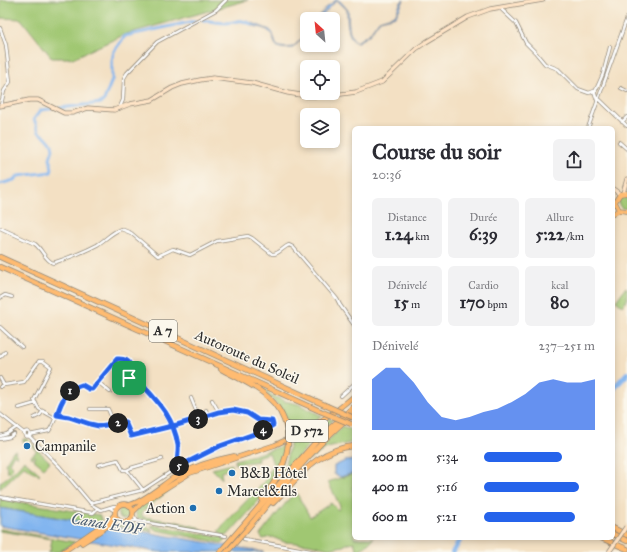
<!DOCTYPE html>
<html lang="fr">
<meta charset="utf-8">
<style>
body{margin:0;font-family:"IM FELL Great Primer",serif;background:#f2f2f3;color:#2b2b33;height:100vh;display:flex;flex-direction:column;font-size:15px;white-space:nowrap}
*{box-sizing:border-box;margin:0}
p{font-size:13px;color:#7c7c81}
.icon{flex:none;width:22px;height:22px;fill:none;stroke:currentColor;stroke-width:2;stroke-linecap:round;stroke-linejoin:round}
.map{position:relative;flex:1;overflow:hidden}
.panel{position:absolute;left:352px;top:126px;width:263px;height:414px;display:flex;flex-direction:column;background:#fff;border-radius:6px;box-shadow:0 2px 6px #0003}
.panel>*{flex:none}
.needle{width:26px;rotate:333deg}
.fabs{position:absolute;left:300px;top:12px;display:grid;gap:8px}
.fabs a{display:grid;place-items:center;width:40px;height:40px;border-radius:6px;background:#fff;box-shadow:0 2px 6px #0003;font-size:20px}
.pin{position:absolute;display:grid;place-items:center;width:34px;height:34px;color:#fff;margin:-17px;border-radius:8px;box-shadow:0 2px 6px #0006}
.km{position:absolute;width:20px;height:20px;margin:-10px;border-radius:50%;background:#222;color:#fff;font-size:11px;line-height:20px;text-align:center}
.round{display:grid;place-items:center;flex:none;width:42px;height:42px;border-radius:6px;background:#f2f2f3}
.summary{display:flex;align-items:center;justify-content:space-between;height:68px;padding:0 20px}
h1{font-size:22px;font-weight:700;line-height:30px}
.metrics{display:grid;grid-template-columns:repeat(3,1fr);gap:6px;height:68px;padding:4px 20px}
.metrics div{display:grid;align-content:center;border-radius:6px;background:#f2f2f3;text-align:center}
.metrics b{font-size:17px;font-weight:700}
.metrics small{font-size:11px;font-weight:400}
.metrics p{font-size:11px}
.chart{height:112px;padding:8px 20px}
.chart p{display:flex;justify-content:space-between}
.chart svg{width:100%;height:72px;margin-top:4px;fill:#2563eb;opacity:.7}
ul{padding:0 20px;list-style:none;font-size:13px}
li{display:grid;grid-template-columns:64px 48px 1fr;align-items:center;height:30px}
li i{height:10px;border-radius:5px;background:#2563eb}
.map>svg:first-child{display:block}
.green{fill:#a0c772;stroke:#66794e}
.water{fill:#82b5ef;stroke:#56708d}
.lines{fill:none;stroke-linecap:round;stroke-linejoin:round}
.canal{stroke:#82b5ef;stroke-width:3}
.river{stroke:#82b5ef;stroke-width:5.5}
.street-casing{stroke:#8f8677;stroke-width:4}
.secondary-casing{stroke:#8f8677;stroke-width:5}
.primary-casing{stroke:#8f8677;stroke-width:5.5}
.highway-casing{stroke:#8f8677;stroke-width:6}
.street{stroke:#fff;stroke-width:2.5}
.secondary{stroke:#ffe4c6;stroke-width:3.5}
.primary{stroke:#ffbb71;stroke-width:4}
.highway{stroke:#ffbb71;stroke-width:4.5}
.secondary-bridge-casing{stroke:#8f8677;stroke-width:5;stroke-linecap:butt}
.highway-bridge-casing{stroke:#8f8677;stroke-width:6;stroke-linecap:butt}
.secondary-bridge{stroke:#ffe4c6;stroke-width:3.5}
.highway-bridge{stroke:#ffbb71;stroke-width:4.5}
.route-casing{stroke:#fff;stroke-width:8}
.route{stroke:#2563eb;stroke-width:5}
.poi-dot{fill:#1f6fb2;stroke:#fbf7ec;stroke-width:1.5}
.labels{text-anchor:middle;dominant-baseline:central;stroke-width:3;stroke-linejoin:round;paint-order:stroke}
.shield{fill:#fbf7ec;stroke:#696865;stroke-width:1}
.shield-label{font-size:13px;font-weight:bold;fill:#2b2b2b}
.street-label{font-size:14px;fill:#2b2b2b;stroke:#fbf7ec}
.poi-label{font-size:14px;fill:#2b2b2b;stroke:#fbf7ec;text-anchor:start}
.water-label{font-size:15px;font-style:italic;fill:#495b70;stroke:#fbf7ec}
</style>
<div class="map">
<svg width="627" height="552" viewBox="0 0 627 552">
<rect width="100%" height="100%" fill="#fbf7ec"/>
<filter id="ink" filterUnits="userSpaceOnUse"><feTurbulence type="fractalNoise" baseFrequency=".025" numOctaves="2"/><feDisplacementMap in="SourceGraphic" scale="8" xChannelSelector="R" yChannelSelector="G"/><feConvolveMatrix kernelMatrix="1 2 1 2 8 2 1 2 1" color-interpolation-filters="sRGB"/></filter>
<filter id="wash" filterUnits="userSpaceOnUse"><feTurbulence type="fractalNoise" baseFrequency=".012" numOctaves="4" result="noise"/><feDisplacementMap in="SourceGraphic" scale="16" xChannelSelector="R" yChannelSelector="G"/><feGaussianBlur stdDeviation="0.9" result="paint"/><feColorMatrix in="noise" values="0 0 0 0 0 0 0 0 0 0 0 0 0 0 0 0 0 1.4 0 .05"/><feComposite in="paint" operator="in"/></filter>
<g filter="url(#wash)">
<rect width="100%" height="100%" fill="#f3e0c3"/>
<!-- green -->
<path class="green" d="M0,0H248L126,34L73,58H52L21,19L0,18Z
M623,196H627V209L621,208L618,203L620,197Z
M626,287L627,288V300L622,306L616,301Z
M261,389L265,390L271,395L284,401L298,404L322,416L290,434C286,414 277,402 261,389Z
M329,419L333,420L308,446L276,483L285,465L290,443L311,432Z
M342,426L354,431V442L327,448L309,460Z
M23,439H27L50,462L44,468L33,459L35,457L34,456L32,458L31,456L36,452V449L25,441L23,442Z
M286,445C282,481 250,510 227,536L222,535L218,531L265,481L273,464L269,453L257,457L258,461C250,463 243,462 235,464V460L254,455Z
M13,451H16L15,453L18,456L17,457L14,454L9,463L13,466L11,468L13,469L9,473L7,471L9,470L6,469L7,467L5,464Z
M24,460L40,474L39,475L24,466L0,489V482C7,479 19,467 24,460Z
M232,464V468L221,472L222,479L212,469Z
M353,474L354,538H374L366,546L357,551L354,542L349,543L343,546L329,549L309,544L284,542L272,537L263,539L260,535L293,494H297L310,517L331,503L338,510L340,506L328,482Z
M177,482L178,483L142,512V515L143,517L178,522L201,528V530L137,518C135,513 136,511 139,507Z
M0,499L99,515L102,519L101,525L0,508Z
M118 513a6 6 0 1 1 12 0a6 6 0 1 1-12 0Z
M132,523L146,525L152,531L112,525C119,523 125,527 132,523Z
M152,525L226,538L222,543L156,530L151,526Z
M0,529L75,542L59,552H48L50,551L52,539L0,531Z"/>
<!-- water -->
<path class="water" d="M336,0L340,1L348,10C349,20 347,34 356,42L369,34L379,20L395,15L401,2L404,0L396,16L380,20L369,35L356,43C347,37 347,22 347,10L339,2L337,1C329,6 322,18 317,19L327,7Z
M246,21C247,21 268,29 270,30C279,40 269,50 293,47L307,33V34L293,48C267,52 279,37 267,30C263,27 258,28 254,26C251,25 249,23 246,21Z
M354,460V473L340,477L334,474V466L345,461Z
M0,508L264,552H159L0,526Z"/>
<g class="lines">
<!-- canal -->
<path class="canal" d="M203,20C211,21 218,23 226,23C240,23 235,17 251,24
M60,108L93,104L101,103L104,100L112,80V61L114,51L125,36L195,21
M50,142L46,137L39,132L34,119L41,110L51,109
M0,184L14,180L18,176L51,172L52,169L50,158L53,149L52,144"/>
<!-- river -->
<path class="river" d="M613,389L627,374
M453,552L461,538"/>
</g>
</g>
<g filter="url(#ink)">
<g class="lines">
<defs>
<path id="street" d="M500,8L516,23L526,43L535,52L545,64L558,69L578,89L589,93L594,91L597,100
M0,28L6,45L10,82L4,91L1,105
M621,88L627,91
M595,92L603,74L610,47
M598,98L627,126
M119,109L123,100L124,78L127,73L157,42L216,10L226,0
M622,122L627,117
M588,128L627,18
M619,142L627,149
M0,228L35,244C42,249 45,260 53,263C68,258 84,252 97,245C105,240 112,232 121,229L131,233L158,256L173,249L190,255L217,241L248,236L252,238L272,254C279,255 283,247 289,245L293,247L337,299L340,305L354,325
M0,298L5,295L12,297
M0,327L22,347
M0,357L5,352
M0,378L4,385
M139,381C158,402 173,416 178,445C179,453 176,459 178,467
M98,382L110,392
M0,387L4,385L24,382L39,361H43L51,367L34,400L39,409L55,418
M341,396L354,384
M191,398L199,418
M212,400L219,412
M19,408L36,403
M90,409H108L114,423
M206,410L208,415
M0,414L24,433
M57,415L69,417L90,425L99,426L125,422L131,436L177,425L219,412L233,411L247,413L258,420L272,421L273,425L263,431L197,457L178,467L143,490L90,503
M34,418L40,415L43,411
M24.5 434a2.5 2.5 0 1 1 5 0a2.5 2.5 0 1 1-5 0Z
M29,435L49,431C61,414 58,390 82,385L89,389H91L117,359C132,359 132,367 129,377L131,380L139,381L142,379L143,370
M0,436L7,434L17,427
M29,436L60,467L92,505L101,510L114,506L118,507
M0,439L10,437L14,434
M98,465L118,460L123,470H127
M143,490L127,470L131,468L162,459
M0,497L93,513L97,509
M110,508L115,511
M133,515L137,521
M130,521H137L226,536
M244,539L316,552"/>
<path id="secondary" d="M0,106L29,100H38L64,113H72L88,108L114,110L130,104L152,100L172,88L182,84L200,80L213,78L252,83L288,93L307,96H327L356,92L382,82L416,49L426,42L468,17L490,9L543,0
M613,189L620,194
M623,193L627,179"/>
<path id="primary" d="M627,193L620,194L615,202L619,210L627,211
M613,214L619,210
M115 513a9 9 0 1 1 18 0a9 9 0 1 1-18 0Z
M129,505C143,502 161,486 173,478C192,467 213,460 234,456
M133,512L142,503L190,473L275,445L307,430L337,410L354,396
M82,543L114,522L119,521
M63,552L111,519L115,514"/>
<path id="highway" d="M0,257L327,406
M0,267L320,411
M221,369C249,384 280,395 287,430
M262,499C275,483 286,465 288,444
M273,503C298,479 316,449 354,446
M613,528L627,535
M613,534L627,541
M241,536C277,494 311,448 354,413
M601,538L627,549
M220,552L320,437L354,407"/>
</defs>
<!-- street casing -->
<use href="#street" class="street-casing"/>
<!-- secondary casing -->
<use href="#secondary" class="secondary-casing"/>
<!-- primary casing -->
<use href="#primary" class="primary-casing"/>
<!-- highway casing -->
<use href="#highway" class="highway-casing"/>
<!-- street -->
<use href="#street" class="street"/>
<!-- secondary -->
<use href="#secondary" class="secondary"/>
<!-- primary -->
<use href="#primary" class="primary"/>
<!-- highway -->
<use href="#highway" class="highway"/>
<defs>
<path id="secondary-bridge" d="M609,552L626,527"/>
<path id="highway-bridge" d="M327,406L354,418
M320,411L351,424
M287,430L288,444
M227,552L241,536"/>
</defs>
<!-- secondary-bridge casing -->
<use href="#secondary-bridge" class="secondary-bridge-casing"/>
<!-- highway-bridge casing -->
<use href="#highway-bridge" class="highway-bridge-casing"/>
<!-- secondary-bridge -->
<use href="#secondary-bridge" class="secondary-bridge"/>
<!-- highway-bridge -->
<use href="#highway-bridge" class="highway-bridge"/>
</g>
</g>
<g class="lines" filter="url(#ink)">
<defs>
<path id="route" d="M129,378C132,367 132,358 117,359L92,389H89L82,385C67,389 61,401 57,415L69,417L90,424L99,426L125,422L131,436L168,427L177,425L219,412L233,410L247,413L258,420L272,421L273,425L263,431L220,446L178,467C176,459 179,453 178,445C173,416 158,402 139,381L131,380L129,378"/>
</defs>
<!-- route casing -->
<use href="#route" class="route-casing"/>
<!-- route -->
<use href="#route" class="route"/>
</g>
<!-- markers -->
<g class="poi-dot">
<circle cx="27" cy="446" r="4"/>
<circle cx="232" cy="473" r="4"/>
<circle cx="219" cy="491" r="4"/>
<circle cx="193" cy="508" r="4"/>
</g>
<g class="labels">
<!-- shield labels -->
<g class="shield">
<rect x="149" y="320" width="28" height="22" rx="3"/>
<rect x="286" y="420" width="42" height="22" rx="3"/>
</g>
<g class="shield-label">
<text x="163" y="331">A 7</text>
<text x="307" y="431">D 572</text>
</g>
<!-- street labels -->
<g class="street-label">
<text transform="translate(247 357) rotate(24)">Autoroute du Soleil</text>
</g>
<!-- poi labels -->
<g class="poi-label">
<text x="35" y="446">Campanile</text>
<text x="240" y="473">B&amp;B Hôtel</text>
<text x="227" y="491">Marcel&amp;fils</text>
<text x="185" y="508" text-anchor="end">Action</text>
</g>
<!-- water labels -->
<g class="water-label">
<text transform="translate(107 524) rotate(9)">Canal EDF</text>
</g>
</g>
</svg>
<div class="fabs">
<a><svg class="needle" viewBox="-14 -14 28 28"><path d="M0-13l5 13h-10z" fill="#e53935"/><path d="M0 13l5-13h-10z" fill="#7c7c81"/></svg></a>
<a><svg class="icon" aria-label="locate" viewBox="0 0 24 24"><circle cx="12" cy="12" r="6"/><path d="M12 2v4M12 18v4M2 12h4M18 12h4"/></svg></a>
<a><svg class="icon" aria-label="layers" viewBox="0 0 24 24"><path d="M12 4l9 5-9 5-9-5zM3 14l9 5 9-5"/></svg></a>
</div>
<div class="pin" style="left:129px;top:378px;background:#1e9e55"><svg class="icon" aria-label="arrive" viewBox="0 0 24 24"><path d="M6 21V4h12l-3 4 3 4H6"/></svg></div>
<b class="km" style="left:70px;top:391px">1</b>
<b class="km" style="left:118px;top:423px">2</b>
<b class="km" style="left:198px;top:419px">3</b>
<b class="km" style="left:263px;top:430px">4</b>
<b class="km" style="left:179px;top:466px">5</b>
<section class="panel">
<div class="summary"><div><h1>Course du soir</h1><p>20:36</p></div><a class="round"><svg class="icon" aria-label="share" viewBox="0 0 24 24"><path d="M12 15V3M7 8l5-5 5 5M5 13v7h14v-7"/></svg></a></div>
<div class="metrics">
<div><p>Distance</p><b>1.24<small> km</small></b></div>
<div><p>Durée</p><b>6:39</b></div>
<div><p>Allure</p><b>5:22<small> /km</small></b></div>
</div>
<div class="metrics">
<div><p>Dénivelé</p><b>15<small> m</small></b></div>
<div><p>Cardio</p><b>170<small> bpm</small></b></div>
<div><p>kcal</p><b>80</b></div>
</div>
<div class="chart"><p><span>Dénivelé</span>237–251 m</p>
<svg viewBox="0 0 160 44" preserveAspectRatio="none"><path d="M0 44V13L10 6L20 6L30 15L40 27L50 36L60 38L70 36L80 33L90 31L100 27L110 22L120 15L130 13L140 15L150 15L160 13V44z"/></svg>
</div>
<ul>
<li><b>200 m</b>5:34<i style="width:70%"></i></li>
<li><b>400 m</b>5:16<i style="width:86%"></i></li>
<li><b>600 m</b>5:21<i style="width:82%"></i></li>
</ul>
</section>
</div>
